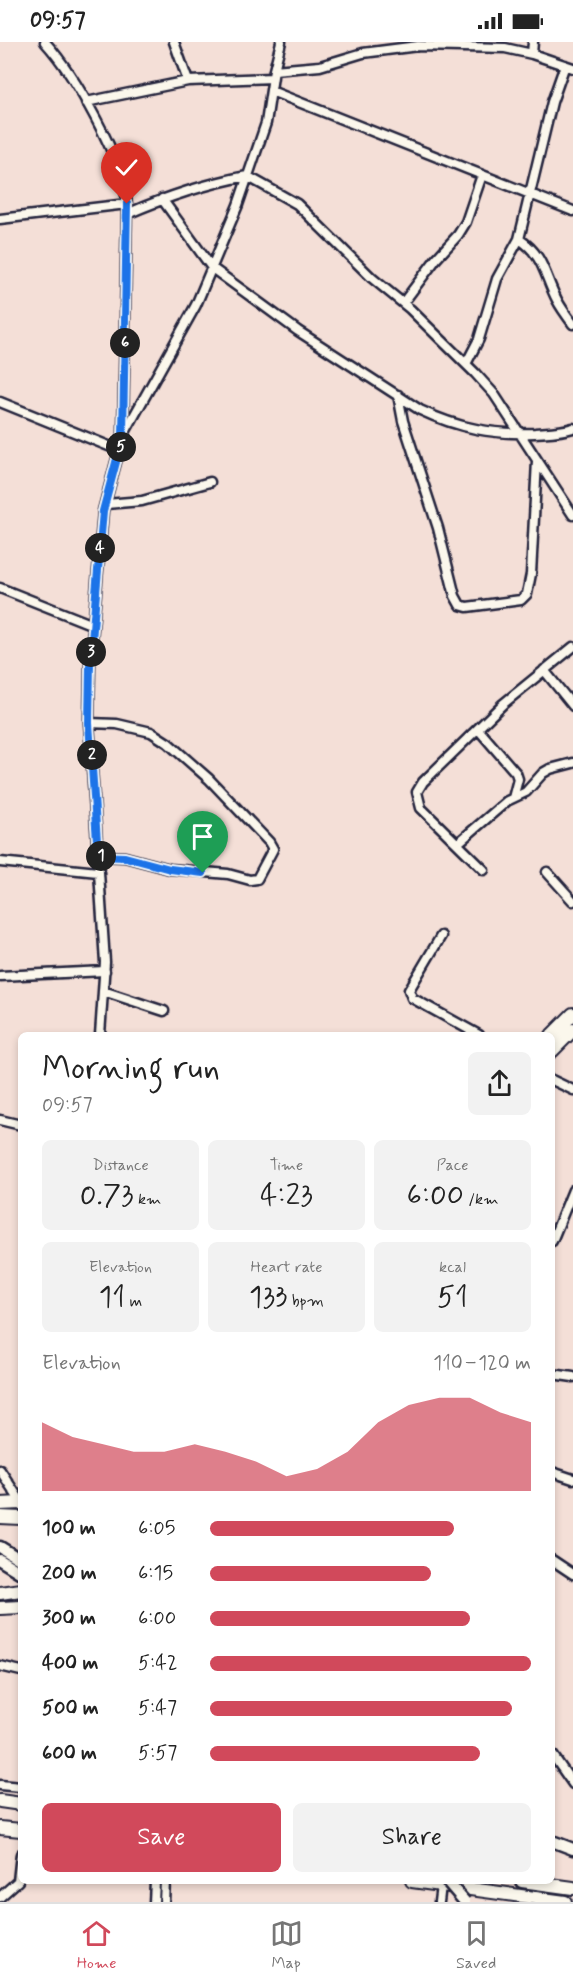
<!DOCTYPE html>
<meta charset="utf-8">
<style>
body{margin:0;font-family:Mynerve,sans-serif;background:#f2f2f2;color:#222;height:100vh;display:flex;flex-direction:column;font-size:22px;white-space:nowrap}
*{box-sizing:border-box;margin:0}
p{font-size:20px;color:#767676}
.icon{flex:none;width:33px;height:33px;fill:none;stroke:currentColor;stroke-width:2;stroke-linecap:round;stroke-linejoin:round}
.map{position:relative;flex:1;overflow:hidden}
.drawer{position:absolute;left:18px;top:990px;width:537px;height:852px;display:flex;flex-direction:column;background:#fff;border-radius:9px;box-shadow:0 3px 9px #0003}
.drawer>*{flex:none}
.pin{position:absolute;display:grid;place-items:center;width:51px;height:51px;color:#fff;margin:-62px -26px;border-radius:50% 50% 50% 0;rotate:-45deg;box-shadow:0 0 6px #0007}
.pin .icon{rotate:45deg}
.km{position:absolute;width:30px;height:30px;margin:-15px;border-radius:50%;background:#222;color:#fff;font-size:16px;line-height:30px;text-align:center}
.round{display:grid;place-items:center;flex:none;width:63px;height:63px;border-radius:9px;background:#f2f2f2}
.head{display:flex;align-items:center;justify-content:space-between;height:102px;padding:0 24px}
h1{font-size:33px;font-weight:600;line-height:45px}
.metrics{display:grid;grid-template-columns:repeat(3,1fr);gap:9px;height:102px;padding:6px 24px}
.metrics div{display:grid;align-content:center;border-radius:9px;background:#f2f2f2;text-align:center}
.metrics b{font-size:30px;font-weight:600}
.metrics small{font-size:16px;font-weight:400}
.metrics p{font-size:16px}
.chart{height:168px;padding:12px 24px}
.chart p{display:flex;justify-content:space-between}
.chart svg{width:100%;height:108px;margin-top:6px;fill:#d1495b;opacity:.7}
.action{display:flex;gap:12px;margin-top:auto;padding:12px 24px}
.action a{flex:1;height:69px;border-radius:9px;background:#d1495b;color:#fff;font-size:24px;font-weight:600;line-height:69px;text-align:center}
.action a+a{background:#f2f2f2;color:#222}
ul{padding:0 24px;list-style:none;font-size:20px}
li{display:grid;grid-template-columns:96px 72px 1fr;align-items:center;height:45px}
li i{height:15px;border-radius:8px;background:#d1495b}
.status{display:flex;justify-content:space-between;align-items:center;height:42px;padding:0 30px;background:#fff;direction:ltr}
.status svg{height:16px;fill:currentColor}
.tab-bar{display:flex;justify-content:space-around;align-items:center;height:84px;border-top:2px solid #e0e0e0;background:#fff;font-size:16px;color:#767676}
.tab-bar a{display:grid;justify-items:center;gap:3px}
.tab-bar .current{color:#d1495b}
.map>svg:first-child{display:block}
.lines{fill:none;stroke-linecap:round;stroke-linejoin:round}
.minor-casing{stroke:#22223b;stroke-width:13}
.major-casing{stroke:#22223b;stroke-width:15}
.highway-casing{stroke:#22223b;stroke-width:16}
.minor{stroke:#fbf7ec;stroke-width:8}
.major{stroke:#fbf7ec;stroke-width:10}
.highway{stroke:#fbf7ec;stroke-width:12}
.major-bridge-casing{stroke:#22223b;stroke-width:15;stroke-linecap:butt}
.major-bridge{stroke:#fbf7ec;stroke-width:10}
.route-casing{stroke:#fff;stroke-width:12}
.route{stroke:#1a73e8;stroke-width:8}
</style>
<div class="status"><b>09:57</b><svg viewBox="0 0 49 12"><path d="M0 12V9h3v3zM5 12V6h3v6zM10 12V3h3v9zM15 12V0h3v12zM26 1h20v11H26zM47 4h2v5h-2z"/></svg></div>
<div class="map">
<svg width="573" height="1860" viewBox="0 0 573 1860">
<rect width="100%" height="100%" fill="#f4dfd7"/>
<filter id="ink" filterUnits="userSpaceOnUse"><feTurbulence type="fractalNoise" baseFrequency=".0167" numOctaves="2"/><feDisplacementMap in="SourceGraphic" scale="12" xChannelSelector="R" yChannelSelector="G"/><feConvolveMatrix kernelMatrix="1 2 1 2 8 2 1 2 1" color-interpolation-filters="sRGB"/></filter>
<g filter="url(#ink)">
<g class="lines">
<defs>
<path id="minor" d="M45,0C74,32 124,118 127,162L123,394L103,469L90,622L89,681L105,920L100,993
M174,0L188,39
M532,12L533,0
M274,28L320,24L363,11L418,4L505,6L532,12L573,26
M271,49L573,169
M86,60L188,39L272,36
M162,157L212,226L298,289L420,368C458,386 493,393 535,391C548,390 561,390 573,386
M127,172C166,155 205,142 247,134L297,162L372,236L410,267L475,331L494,352L573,473
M0,177L127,162
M519,197C544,213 544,233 557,258C561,266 567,274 573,282
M403,261L436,217L458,193L466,180L482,133
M466,322L479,297L497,237L519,197L552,60L565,23
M398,353L403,379L438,486L455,554L460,563L467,565L521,558L527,552L531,532L537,419
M0,360L121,409
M124,392L196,263L238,163L266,81L274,28L281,0
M106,462L142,459L210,440
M0,546L93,583
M544,628L573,664
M89,681L117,682L151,690L168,701L209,737L269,800L273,807L257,837L250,838L228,832L170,827L125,815L98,814
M478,687L516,731L518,737L513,756
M458,801L507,759L526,750L543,731L550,727L573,721
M0,820L98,830
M484,828L421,766L417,750L423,740L503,662L573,605
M547,830L573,859
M441,894L409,948L412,956L479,993
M0,934L105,929
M103,949L164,969
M552,1038L573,1048
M0,1078L21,1083
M552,1199L573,1148
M552,1332L573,1335
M0,1428L21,1460
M552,1430L573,1437
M552,1518L573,1532
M0,1624L21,1629
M552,1712L573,1742
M0,1743L21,1745
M0,1855L18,1839L21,1812
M154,1860L155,1839
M164,1860L165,1839
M439,1860L441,1843"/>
<path id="major" d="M0,1505L21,1518
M0,1518L21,1531
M552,1799L573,1807"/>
<path id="highway" d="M552,993L573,972
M552,1009L573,988
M0,1462L21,1461
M0,1475L21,1476
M0,1551L21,1548
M0,1566L21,1565
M0,1759L21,1762
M0,1786L21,1788
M412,1839L565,1860
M522,1839L573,1846"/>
</defs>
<!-- minor casing -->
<use href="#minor" class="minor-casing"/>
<!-- major casing -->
<use href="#major" class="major-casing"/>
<!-- highway casing -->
<use href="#highway" class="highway-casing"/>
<!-- minor -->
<use href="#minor" class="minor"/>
<!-- major -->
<use href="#major" class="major"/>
<!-- highway -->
<use href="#highway" class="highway"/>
<defs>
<path id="major-bridge" d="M447,1839L465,1860"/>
</defs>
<!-- major-bridge casing -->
<use href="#major-bridge" class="major-bridge-casing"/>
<!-- major-bridge -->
<use href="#major-bridge" class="major-bridge"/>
</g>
</g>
<g class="lines" filter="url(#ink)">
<defs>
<path id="route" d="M127,162L123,394L103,469L90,622L89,681L98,814L125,815L170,827L203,831"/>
</defs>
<!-- route casing -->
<use href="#route" class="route-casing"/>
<!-- route -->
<use href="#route" class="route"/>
</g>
</svg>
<div class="pin" style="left:203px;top:831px;background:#1e9e55"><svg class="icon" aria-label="arrive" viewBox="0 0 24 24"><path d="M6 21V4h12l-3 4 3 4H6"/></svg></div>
<div class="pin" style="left:127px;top:162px;background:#d93025"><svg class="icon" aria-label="check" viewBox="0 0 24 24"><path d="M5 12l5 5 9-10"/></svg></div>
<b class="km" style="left:101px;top:814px">1</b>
<b class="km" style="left:92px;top:713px">2</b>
<b class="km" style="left:91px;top:610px">3</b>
<b class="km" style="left:100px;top:506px">4</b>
<b class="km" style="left:121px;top:405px">5</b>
<b class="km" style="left:125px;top:301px">6</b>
<section class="drawer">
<div class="head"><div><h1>Morning run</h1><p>09:57</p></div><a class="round"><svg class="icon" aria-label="share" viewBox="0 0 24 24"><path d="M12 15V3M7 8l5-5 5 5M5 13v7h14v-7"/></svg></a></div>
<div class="metrics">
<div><p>Distance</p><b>0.73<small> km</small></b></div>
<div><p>Time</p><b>4:23</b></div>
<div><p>Pace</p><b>6:00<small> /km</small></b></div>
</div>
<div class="metrics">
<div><p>Elevation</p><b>11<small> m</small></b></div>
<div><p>Heart rate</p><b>133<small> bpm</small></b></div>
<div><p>kcal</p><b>51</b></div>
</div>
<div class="chart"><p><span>Elevation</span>110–120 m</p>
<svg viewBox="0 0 160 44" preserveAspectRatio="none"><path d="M0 44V16L10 22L20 25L30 28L40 28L50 25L60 28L70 32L80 38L90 35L100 28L110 16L120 9L130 6L140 6L150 12L160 16V44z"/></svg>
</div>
<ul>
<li><b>100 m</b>6:05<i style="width:76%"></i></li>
<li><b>200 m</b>6:15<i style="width:69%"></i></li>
<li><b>300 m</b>6:00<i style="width:81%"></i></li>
<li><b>400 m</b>5:42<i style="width:100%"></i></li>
<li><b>500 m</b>5:47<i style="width:94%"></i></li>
<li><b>600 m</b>5:57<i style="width:84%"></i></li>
</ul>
<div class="action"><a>Save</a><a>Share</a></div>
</section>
</div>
<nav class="tab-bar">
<a class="current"><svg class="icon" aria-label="home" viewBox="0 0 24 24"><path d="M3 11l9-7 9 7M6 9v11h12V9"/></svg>Home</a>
<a><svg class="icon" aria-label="map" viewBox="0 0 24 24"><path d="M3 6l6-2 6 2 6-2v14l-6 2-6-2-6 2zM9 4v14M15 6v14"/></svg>Map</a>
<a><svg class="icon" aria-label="saved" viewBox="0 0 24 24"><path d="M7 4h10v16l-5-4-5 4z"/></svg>Saved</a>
</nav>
